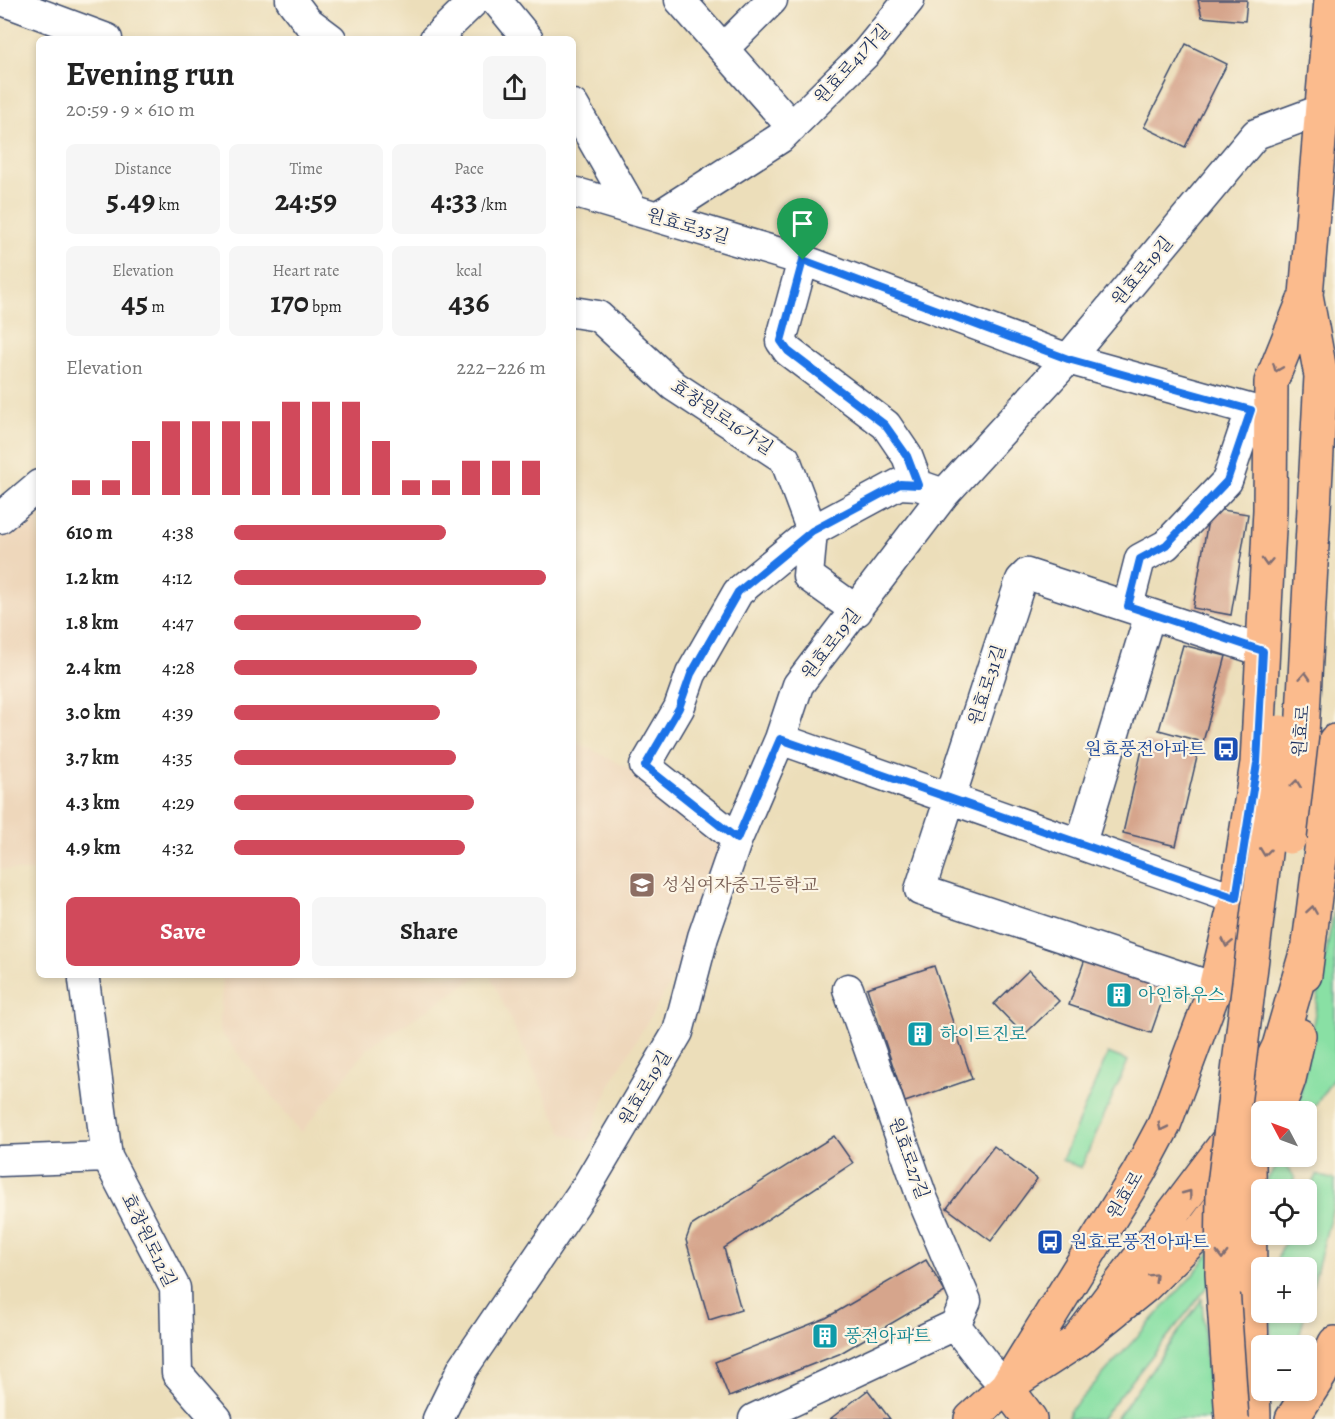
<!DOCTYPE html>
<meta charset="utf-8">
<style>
body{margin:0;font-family:Alegreya,"Noto Serif KR",serif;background:#f6f6f6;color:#222;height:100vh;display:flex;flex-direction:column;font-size:22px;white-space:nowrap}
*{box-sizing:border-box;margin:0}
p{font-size:20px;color:#767676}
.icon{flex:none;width:33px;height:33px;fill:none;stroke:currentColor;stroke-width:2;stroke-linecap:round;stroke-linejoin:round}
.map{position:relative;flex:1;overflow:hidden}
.details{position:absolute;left:36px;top:36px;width:540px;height:942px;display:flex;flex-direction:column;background:#fff;border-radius:9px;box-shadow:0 3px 9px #0003}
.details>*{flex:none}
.needle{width:39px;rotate:311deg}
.tools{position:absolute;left:1251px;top:1101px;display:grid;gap:12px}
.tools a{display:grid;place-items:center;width:66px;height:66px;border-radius:9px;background:#fff;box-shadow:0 3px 9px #0003;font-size:30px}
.pin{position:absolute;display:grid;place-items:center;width:51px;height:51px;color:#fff;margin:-62px -26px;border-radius:50% 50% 50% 0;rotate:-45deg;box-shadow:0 0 6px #0007}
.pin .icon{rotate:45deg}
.round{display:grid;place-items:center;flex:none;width:63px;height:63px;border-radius:9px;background:#f6f6f6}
.overview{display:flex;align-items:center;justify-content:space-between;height:102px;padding:0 30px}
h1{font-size:33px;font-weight:700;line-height:45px}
.figures{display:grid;grid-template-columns:repeat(3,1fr);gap:9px;height:102px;padding:6px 30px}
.figures div{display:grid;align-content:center;border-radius:9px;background:#f6f6f6;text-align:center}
.figures b{font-size:30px;font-weight:700}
.figures small{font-size:16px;font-weight:400}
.figures p{font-size:16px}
.chart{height:168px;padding:12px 30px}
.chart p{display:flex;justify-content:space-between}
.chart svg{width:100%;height:108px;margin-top:6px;stroke:#d1495b;stroke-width:6}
.cta{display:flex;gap:12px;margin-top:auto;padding:12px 30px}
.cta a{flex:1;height:69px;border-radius:9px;background:#d1495b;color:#fff;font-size:24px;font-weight:700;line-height:69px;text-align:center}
.cta a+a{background:#f6f6f6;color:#222}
ul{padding:0 30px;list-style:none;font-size:20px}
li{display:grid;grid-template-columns:96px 72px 1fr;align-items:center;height:45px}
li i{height:15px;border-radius:8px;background:#d1495b}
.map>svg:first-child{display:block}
.built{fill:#eed7bb}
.green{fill:#89e0a4;stroke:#528881;stroke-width:1.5}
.building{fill:#d6a58c}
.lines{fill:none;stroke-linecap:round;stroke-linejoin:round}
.minor-casing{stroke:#3a496c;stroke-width:33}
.major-casing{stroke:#3a496c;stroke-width:36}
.minor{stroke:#fff;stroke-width:30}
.major{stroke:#fbbb8d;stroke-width:33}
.major-bridge-casing{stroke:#3a496c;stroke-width:36;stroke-linecap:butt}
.major-bridge{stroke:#fbbb8d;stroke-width:33}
.oneway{stroke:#806e73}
.route-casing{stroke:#fff;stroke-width:12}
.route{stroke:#1a73e8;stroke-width:8}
.labels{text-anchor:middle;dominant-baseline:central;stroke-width:4.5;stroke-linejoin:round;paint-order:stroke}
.street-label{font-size:18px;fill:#1b2f5e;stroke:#fcf5e5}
.transit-label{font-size:18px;fill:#164399;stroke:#fcf5e5;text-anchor:end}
.education-label{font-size:18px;fill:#785e54;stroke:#fcf5e5;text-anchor:start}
.culture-label{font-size:18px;fill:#0d838f;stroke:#fcf5e5;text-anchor:start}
</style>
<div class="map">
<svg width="1335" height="1419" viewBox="0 0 1335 1419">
<rect width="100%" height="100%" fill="#fcf5e5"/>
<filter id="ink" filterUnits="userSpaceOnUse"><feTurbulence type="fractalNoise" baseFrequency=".0167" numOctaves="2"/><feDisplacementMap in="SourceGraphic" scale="12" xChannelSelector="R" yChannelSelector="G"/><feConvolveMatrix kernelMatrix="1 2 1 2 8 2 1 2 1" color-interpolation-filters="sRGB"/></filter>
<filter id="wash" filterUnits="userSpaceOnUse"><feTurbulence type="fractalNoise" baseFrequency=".008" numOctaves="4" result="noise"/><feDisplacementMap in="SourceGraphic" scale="24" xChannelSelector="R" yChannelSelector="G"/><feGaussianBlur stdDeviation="1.35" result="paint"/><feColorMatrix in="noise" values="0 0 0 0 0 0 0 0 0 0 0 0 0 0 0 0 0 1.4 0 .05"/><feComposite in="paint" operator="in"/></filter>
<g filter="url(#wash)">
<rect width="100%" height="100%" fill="#ecdeba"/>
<!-- built -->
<path class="built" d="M39,500V872L0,869V534L28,514Z
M573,740L732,821L691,949L610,1084L588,1141L563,1134L490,975H573Z
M223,975H480L367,1049L301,1133L219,1030Z"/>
<!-- green -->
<path class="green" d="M1335,904V1076L1315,1106L1298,1107Z
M1108,1053L1128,1061L1081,1168L1062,1160Z
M1281,1161L1295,1177L1290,1189L1262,1190L1227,1263L1101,1419H1068L1069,1412L1192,1276Z
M1316,1175L1335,1180V1199L1307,1308L1306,1268L1273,1267L1289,1235L1306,1234L1307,1195Z
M1202,1299L1210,1419H1116Z
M1271,1313H1305L1297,1345H1271Z"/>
<g id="blocks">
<!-- building -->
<path class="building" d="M1198,0H1247L1245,21L1202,17Z
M1186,44L1227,64L1185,147L1144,127Z
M1210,508L1248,514L1231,615L1193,608Z
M1183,645L1226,656L1203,742L1159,730Z
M1144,741L1198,753L1176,846L1123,833Z
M1086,956L1168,984L1151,1033L1069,1005Z
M934,966L972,1079L905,1102L867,988Z
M1029,970L1059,1001L1024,1035L994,1004Z
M834,1136L853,1163L724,1248L741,1310L709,1320L686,1240L691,1226Z
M994,1146L1037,1179L991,1241L947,1208Z
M926,1260L945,1292L839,1354L729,1397L715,1362L826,1318Z
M868,1390L890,1419H830Z"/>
</g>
</g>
<g filter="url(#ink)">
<use href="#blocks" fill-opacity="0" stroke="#3a496c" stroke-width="1.5"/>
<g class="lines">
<defs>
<path id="minor" d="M2,0L107,39
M291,0L307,21L331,39
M496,0L528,39
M680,0L792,127
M435,39L475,0
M723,49L772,0
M573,105L633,210
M573,192L803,260L1068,359L1270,415
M657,217L780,138L866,53L909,0
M803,260L781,341L788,351L886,425L907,456L918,485
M573,312L598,316L674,386L785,459L812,531L808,576L857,611
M0,518L39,485
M1128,606L1140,559L1166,545L1227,481L1251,410
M780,739L1236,899
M737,839L645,766L679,708L691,674L738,592L812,531L899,484L918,485L944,494
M1081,843L1150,614
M84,980L107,1157
M1215,988L920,890L1021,580L1027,574L1263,651
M848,989L923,1200L966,1301L955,1325
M0,1161L107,1157L175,1288L177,1373L217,1419
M955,1325L985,1364L1006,1387
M438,1419L463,1368L587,1186L678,1032L703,937L737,839L780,739L798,685L944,494L1068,359L1256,134L1321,110
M754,1419L955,1325"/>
<path id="major" d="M1302,734L1321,376L1306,295L1331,0
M1305,975L1335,741
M1277,1112L1289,1079L1299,1035
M1250,1280L1254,1419
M1077,1341L1244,1119L1279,1046L1306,953
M1006,1387L1139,1172L1164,1125L1215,988L1236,899L1257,763L1270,510L1271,382L1306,295
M1006,1387L1030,1419
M971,1419L1006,1387L1077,1341L1144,1287L1204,1228L1233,1189
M1292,1419L1320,1375L1335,1343"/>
</defs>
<!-- minor casing -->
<use href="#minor" class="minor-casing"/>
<!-- major casing -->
<use href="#major" class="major-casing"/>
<!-- minor -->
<use href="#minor" class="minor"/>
<!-- major -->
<use href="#major" class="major"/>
<defs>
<path id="major-bridge" d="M1290,837L1302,734
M1250,1280L1249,1158L1252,1123
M1232,1419L1222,1274L1223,1193L1280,732"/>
</defs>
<!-- major-bridge casing -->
<use href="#major-bridge" class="major-bridge-casing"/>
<!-- major-bridge -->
<use href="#major-bridge" class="major-bridge"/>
</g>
<!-- one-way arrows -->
<defs><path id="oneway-chevron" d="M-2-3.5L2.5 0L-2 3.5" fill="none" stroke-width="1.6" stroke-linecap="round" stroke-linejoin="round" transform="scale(1.5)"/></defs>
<g class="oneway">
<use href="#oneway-chevron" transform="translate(1277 368) rotate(112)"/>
<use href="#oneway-chevron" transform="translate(1267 562) rotate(93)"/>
<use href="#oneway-chevron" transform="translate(1305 676) rotate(-87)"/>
<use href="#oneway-chevron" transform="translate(1296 784) rotate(-83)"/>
<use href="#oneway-chevron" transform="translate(1265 852) rotate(97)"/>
<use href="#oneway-chevron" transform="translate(1312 910) rotate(-81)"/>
<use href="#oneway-chevron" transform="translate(1227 943) rotate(102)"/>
<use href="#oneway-chevron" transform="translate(1162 1127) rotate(116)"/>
<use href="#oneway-chevron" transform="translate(1188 1194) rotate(-53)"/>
<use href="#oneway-chevron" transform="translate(1222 1255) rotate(90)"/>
<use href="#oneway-chevron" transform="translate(1154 1277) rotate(-45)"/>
</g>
</g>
<g class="lines" filter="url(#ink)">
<defs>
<path id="route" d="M803,260L1068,359L1251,410L1227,481L1166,545L1140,559L1128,606L1263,651L1257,763L1236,898L780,739L737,839L645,766L679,708L691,674L738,592L812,531L900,484L918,485L907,456L885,425L788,351L781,341Z"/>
</defs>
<!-- route casing -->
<use href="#route" class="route-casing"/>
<!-- route -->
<use href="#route" class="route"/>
</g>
<!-- icons -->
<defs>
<symbol id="bus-square" viewBox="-11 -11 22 22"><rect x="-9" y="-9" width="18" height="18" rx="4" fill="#1a4fb4" stroke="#fcf5e5"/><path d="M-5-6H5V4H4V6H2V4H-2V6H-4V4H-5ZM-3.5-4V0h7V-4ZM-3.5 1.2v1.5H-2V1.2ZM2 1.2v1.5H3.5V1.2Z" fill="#fff"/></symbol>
<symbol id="school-square" viewBox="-11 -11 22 22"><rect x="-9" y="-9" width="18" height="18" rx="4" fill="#8d6e63" stroke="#fcf5e5"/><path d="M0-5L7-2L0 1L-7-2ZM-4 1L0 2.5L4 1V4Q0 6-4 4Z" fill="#fff"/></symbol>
<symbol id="building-square" viewBox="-11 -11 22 22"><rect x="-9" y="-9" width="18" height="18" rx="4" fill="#0f9aa8" stroke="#fcf5e5"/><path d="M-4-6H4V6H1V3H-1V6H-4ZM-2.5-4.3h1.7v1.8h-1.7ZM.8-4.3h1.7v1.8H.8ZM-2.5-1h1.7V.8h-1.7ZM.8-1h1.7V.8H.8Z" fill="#fff"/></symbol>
</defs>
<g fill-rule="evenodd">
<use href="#bus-square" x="1211" y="734" width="30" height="30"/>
<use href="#school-square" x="627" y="870" width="30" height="30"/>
<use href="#building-square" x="1104" y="980" width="30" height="30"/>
<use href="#building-square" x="905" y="1019" width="30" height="30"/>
<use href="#bus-square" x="1035" y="1227" width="30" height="30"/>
<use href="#building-square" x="810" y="1321" width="30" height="30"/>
</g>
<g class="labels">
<!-- street labels -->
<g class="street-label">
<text transform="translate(852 64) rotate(-47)">원효로41가길</text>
<text transform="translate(688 226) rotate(16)">원효로35길</text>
<text transform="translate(1142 271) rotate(-50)">원효로19길</text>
<text transform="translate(722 417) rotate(34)">효창원로16가길</text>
<text transform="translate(831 644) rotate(-52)">원효로19길</text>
<text transform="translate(987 685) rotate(-72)">원효로31길</text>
<text transform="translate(1301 731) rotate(-85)">원효로</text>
<text transform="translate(645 1088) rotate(-59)">원효로19길</text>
<text transform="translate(909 1158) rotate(70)">원효로27길</text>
<text transform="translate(1125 1195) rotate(-59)">원효로</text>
<text transform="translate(149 1240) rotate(64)">효창원로12길</text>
</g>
<!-- transit labels -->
<g class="transit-label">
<text x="1206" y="749">원효풍전아파트</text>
<text x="1070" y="1242" text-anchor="start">원효로풍전아파트</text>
</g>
<!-- education labels -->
<g class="education-label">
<text x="662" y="885">성심여자중고등학교</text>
</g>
<!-- culture labels -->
<g class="culture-label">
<text x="1138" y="995">아인하우스</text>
<text x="940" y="1034">하이트진로</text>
<text x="844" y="1336">풍전아파트</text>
</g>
</g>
</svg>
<div class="tools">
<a><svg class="needle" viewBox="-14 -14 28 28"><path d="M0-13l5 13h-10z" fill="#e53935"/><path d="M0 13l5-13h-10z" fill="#767676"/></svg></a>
<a><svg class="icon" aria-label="locate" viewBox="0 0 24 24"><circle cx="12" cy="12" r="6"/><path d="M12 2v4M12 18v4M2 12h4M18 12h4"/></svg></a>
<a>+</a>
<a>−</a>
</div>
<div class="pin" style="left:803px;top:260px;background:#1e9e55"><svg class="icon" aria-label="arrive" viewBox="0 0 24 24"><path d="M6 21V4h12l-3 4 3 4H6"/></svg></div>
<section class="details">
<div class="overview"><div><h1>Evening run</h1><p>20:59 · 9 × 610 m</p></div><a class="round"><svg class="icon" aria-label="share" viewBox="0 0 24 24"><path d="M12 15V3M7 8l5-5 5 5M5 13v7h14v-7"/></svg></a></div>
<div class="figures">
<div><p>Distance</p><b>5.49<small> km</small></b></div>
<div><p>Time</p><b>24:59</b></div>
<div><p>Pace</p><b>4:33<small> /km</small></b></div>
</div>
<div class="figures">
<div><p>Elevation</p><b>45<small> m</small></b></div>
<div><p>Heart rate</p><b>170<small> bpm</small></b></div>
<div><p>kcal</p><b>436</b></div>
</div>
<div class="chart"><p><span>Elevation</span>222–226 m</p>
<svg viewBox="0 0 160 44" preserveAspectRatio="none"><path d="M5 44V38M15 44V38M25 44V22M35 44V14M45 44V14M55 44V14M65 44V14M75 44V6M85 44V6M95 44V6M105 44V22M115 44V38M125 44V38M135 44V30M145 44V30M155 44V30"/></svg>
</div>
<ul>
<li><b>610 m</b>4:38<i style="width:68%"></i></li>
<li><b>1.2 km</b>4:12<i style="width:100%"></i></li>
<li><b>1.8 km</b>4:47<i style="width:60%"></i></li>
<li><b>2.4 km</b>4:28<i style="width:78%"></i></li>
<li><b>3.0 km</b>4:39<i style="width:66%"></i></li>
<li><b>3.7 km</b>4:35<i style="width:71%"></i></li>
<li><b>4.3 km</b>4:29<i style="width:77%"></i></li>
<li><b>4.9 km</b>4:32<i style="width:74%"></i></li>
</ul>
<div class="cta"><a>Save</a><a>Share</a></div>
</section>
</div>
